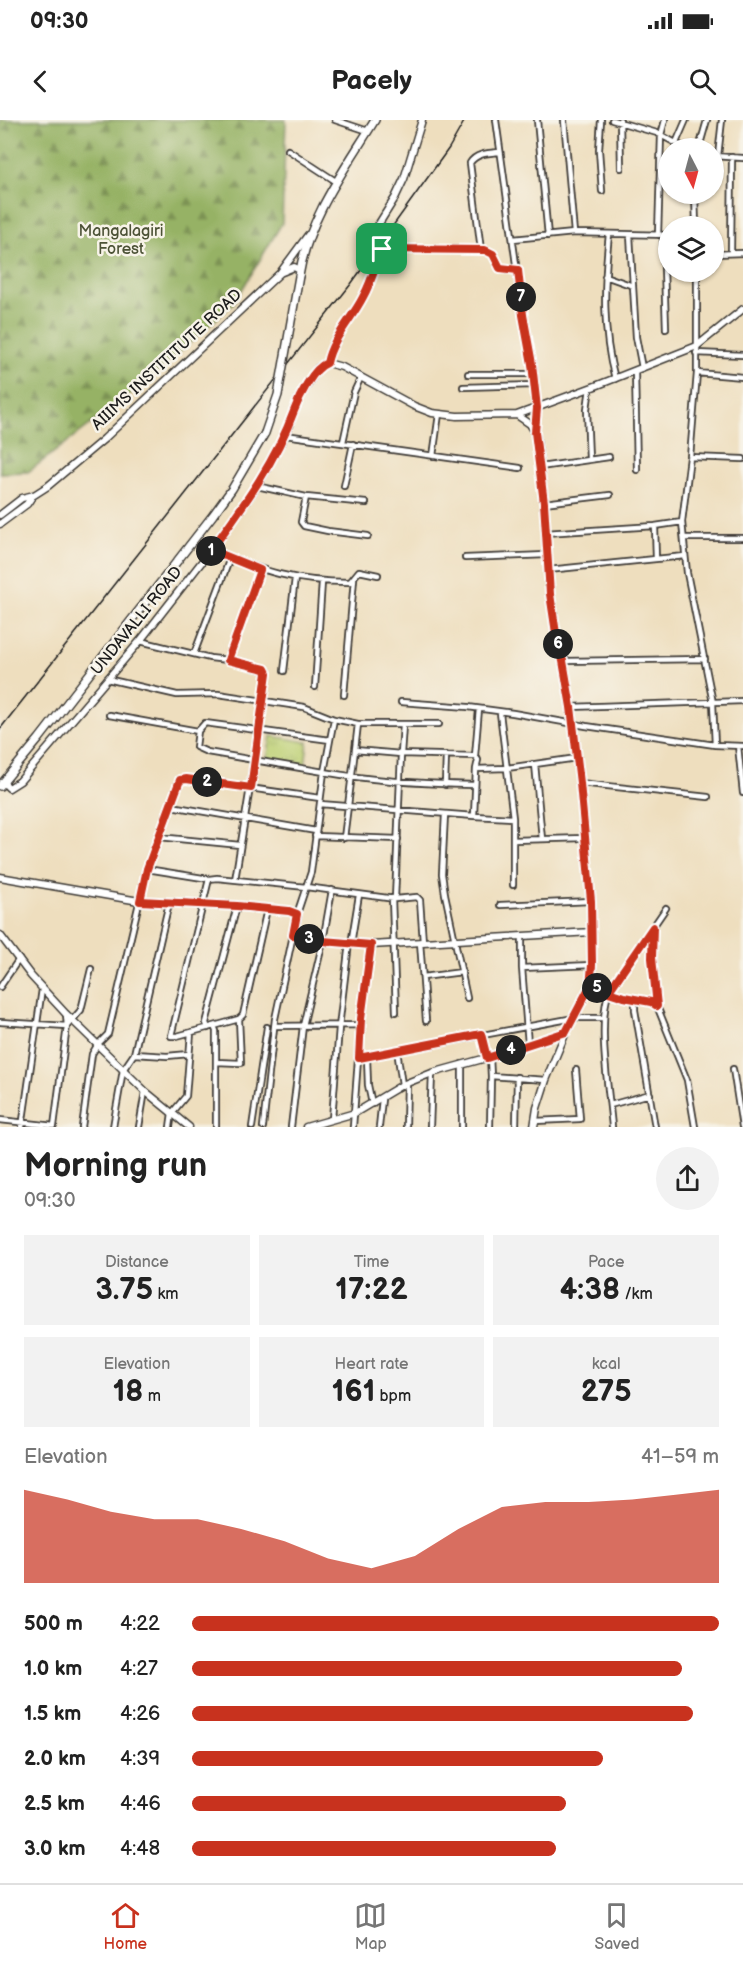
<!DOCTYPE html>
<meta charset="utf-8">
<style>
body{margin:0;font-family:"Balsamiq Sans",sans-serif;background:#f2f2f2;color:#222;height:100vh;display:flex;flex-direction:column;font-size:22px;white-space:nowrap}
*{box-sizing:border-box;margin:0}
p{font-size:20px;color:#767676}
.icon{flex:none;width:33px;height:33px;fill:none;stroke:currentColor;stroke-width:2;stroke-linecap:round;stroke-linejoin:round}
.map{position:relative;height:1007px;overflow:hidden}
.sheet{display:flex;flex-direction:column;background:#fff;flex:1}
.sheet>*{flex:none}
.needle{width:39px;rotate:174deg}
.tools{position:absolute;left:658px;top:18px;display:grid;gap:12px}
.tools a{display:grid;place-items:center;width:66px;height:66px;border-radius:50%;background:#fff;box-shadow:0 2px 4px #0004;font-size:30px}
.pin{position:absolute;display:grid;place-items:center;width:51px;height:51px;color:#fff;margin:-26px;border-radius:12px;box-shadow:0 3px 9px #0006}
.km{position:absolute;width:30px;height:30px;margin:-15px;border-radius:50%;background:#222;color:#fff;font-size:16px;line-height:30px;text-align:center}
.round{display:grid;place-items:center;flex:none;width:63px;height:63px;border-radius:32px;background:#f2f2f2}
.summary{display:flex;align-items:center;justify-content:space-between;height:102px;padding:0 24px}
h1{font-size:33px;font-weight:700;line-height:45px}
.metrics{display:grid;grid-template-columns:repeat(3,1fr);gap:9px;height:102px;padding:6px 24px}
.metrics div{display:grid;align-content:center;border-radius:0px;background:#f2f2f2;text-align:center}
.metrics b{font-size:30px;font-weight:700}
.metrics small{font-size:16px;font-weight:400}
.metrics p{font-size:16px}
.chart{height:168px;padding:12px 24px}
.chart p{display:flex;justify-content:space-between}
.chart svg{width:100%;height:108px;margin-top:6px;fill:#c8321e;opacity:.7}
ul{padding:0 24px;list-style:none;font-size:20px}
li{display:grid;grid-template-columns:96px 72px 1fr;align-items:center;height:45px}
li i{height:15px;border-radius:8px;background:#c8321e}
.status{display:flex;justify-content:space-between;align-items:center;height:42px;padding:0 30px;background:#fff;direction:ltr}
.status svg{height:16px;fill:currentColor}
header{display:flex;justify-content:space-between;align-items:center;height:78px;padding:0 24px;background:#fff;font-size:27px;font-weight:700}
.menu{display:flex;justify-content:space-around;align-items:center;height:84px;border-top:2px solid #e0e0e0;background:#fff;font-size:16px;color:#767676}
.menu a{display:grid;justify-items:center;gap:3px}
.menu .active{color:#c8321e}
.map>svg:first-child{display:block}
.grass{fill:url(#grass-tufts);stroke:#6c7648;stroke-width:1.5}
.forest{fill:url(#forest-firs);stroke:#596740;stroke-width:1.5}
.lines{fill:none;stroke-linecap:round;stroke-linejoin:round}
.street-casing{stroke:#3c3934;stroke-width:8}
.secondary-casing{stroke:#3c3934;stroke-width:9}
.primary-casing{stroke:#3c3934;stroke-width:10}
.street{stroke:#fff;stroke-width:4.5}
.secondary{stroke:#fff;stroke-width:6}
.primary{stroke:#fff;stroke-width:7}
.rail{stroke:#1c1c1c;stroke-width:1.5}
.primary-bridge-casing{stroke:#3c3934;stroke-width:10;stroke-linecap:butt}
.primary-bridge{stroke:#fff;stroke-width:7}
.route-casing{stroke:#fff;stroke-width:12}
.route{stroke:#c8321e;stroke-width:8}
.labels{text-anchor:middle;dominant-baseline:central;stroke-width:5;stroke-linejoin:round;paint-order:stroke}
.park-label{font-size:16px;fill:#4c5236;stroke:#f7f3e8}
.street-label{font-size:16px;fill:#1c1c1c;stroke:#f7f3e8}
</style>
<div class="status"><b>09:30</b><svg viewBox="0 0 49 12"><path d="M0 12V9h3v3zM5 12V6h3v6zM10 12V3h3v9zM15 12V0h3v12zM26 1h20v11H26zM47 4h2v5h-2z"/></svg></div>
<header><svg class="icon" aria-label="back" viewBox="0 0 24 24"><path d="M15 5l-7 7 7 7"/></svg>Pacely<svg class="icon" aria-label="search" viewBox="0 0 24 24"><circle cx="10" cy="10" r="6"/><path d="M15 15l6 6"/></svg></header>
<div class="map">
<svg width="743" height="1007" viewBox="0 0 743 1007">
<defs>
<pattern id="grass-tufts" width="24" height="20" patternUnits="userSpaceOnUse" patternTransform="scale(1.5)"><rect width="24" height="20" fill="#bdd073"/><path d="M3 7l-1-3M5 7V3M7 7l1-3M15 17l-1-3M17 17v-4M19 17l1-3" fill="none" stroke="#a2b263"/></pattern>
<pattern id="forest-firs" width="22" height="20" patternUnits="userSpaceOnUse" patternTransform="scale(1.5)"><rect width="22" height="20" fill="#96b265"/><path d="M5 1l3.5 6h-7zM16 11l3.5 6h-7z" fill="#7a9052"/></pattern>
</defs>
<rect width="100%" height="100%" fill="#f7f3e8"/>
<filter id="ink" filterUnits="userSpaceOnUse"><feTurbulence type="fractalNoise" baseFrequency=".0167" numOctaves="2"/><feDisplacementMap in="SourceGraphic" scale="12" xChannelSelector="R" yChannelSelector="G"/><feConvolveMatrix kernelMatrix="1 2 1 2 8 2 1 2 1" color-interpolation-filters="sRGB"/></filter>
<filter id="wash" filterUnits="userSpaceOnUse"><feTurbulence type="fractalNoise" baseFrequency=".008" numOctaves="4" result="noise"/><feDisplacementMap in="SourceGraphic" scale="24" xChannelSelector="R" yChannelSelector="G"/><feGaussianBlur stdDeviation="1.35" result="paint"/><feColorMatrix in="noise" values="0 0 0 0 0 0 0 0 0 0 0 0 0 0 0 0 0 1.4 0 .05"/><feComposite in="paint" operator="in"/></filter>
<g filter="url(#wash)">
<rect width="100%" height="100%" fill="#eedebe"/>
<!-- grass -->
<path class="grass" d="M271,616L308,622L305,645L267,639Z"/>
<!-- forest -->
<path class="forest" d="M0,0H286L282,103L234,183L145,263L28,352L0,353Z"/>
</g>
<g filter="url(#ink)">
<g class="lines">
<defs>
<path id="street" d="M335,0L368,11
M496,0L523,195L533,244L537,288L535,312
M537,0L548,116
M564,0L574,113
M601,0L599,30L602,71
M612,0L657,13L685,28
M620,0L621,48
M676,23L686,0
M699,28L707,0
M288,30L337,62
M714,36L743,38
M718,36L722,0
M695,74L696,106
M609,114C604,162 602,212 615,259
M630,115L636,217L642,248
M658,115L661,15L665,0
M663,116L666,209
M513,119L574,113L669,115
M382,129L485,130L493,134L500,148L518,150
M481,130L470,43C476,33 489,33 500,32
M731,133L732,37
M714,134L743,133
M697,152V253L743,257
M605,156L633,166
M696,233L743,235
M635,251L637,350
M697,253L690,337L682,402L687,453L713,583L715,625
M468,254H533
M463,267L534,265
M285,315L520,348
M343,322L354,272L361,257
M433,336L439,294
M690,337L743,339
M589,339L587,289L590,268
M540,347L609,337
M257,366L306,377L366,383
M344,366L353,324
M306,377L301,402L304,406L328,411L368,416
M544,383L610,375
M655,406L656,439
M545,413L655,406L682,402
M684,418H743
M211,430C262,451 294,462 350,462L359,451L378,455
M465,438L547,435
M548,450L685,436
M140,521L210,538L228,540L267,551L264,581L235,760
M194,534L230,438
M228,540L260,450
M563,541L705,539
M284,551L295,458
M107,559L177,575L218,574L304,587L334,599L358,604L355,630L401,634L403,605
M315,567L322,462
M344,575L354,459
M401,582L468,587L513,593L586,606L715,625L743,626
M571,587L743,581
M500,593L513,698V765
M109,595L198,611
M358,604H439
M330,620L205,603L198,611L196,627L207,632L324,652L334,599
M738,626L743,673
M475,636L479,589
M535,644L542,719
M580,663L708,677
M445,665L446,635
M320,684L474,696L476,649L507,648L577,638
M171,686L316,711
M445,694L442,754L445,774L467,878
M474,696L513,698
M315,716L398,719
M159,717L240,725
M344,718L355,630
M513,720L585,718
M147,749L209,759
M392,778L396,892
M395,779L401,634L475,636L478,640L476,649
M500,785L591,781
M297,794L306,767L395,779L417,777L420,780L423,822
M653,807V838L657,885
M522,816V848L528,924
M420,822L426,901
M351,824L359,775
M522,848L592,845
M423,857L462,852
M590,866L624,877L651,882L657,886L687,960L695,1007
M0,867L19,839
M635,879V890L655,1007
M0,902L67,906L81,890L91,849
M214,906L239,899L243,895L267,789
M275,906L361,905
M208,908L206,903L237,786
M481,914L487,938
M397,930L402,965
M134,934L167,936L189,934
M367,937L368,965L372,984
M490,937L491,956L490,1007
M359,938L574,898H604
M216,942L241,943L239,899
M733,949L742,1007
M491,956L546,960
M610,985L650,974
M332,999L339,907L349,823
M0,1000L54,1006L67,906L66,894
M535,1001L580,999L576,950
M22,1007L42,869
M82,1007L92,934L98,924L108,914L147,749L180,660L186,659L320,678
M113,1007L123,950L134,934L169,783
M139,1007L145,971
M170,1007L172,993L186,976L191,913
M216,1007V911L214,906L177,916H171L209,759L217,758L306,767L311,752L324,652C374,661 425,664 475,665
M252,1007L267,907
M263,1007L275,899L293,815
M291,1007L303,906L323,821L332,770
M353,1007L361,899L371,825
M379,1007L382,979
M406,1007L407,963
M430,1007L432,953
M462,1007V944
M516,1007L517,957
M612,1007C609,971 597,904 609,871L666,788"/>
<path id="secondary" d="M282,152L294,147L300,150
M327,243C332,218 352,199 363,177C371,163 376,145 382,129L381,122L375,110L395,78L404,59L422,0
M517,295L598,265L697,226L743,189
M0,395L22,378L34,375L48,366L104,319L280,153L308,115
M0,404L27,384L33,375
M3,662L9,668L20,661L140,521L211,430L257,366L285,315L299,278L318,248L327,243L342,247L414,286L432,293L457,296L517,295L530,304L535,312L537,321L544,383L550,474L558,526L563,541L571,587L580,663L591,781L592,845L590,866L566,912L546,960L537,988L534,1007
M0,757L139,781L237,786L289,791L297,794V797L293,815L323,821L371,825L592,812
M0,815L31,856L66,894L145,971L189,1007
M306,1007L355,993L402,965L432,953L490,937L566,912"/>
<path id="primary" d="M299,156C308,98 345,49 375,0
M0,666L39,619L213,395L232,369L265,313"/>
</defs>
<!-- street casing -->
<use href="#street" class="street-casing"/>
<!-- secondary casing -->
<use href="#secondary" class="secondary-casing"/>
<!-- primary casing -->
<use href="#primary" class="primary-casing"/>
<!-- street -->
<use href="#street" class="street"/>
<!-- secondary -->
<use href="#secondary" class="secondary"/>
<!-- primary -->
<use href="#primary" class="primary"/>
<!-- rail -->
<path class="rail" d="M0,609L351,164L449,28L465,0"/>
<defs>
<path id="primary-bridge" d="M265,313L278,275L299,156"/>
</defs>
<!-- primary-bridge casing -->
<use href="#primary-bridge" class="primary-bridge-casing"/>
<!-- primary-bridge -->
<use href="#primary-bridge" class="primary-bridge"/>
</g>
</g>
<g class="lines" filter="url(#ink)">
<defs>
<path id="route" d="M382,129C376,145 371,163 363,177C352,199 332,218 327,243C313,248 299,277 294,291C275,343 243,386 211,430L260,450L228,540L265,549L267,553L251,668L186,659L180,660L147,749L140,781L237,786L289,791L297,794L293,815L323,821L371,825L361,899L359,938L481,914L487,938L566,912L590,866L624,877L651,882L657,886L652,838L653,807L609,871L590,866L592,845L591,781L580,663L571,587L563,541L558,526L550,474L544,383L535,312L537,288L532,244L523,195L518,150L500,148L493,134L485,130L382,129"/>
</defs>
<!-- route casing -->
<use href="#route" class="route-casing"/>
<!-- route -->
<use href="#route" class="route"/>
</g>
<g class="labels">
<!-- park labels -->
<g class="park-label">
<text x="121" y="111">Mangalagiri<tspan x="121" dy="18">Forest</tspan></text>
</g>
<!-- street labels -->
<g class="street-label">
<text transform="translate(167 240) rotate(-43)">AIIIMS INSTITITUTE ROAD</text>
<text transform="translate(137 501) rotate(-51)">UNDAVALLI ROAD</text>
</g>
</g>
</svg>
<div class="tools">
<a><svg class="needle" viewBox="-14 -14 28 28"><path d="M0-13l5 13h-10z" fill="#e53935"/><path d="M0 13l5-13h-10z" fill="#767676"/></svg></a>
<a><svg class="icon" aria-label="layers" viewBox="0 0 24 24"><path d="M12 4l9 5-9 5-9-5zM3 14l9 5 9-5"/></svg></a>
</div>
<div class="pin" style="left:382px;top:129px;background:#1e9e55"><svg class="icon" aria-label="arrive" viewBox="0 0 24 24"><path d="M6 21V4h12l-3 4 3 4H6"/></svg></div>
<b class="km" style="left:211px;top:431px">1</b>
<b class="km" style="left:207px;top:662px">2</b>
<b class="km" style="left:309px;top:819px">3</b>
<b class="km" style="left:511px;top:930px">4</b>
<b class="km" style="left:597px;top:868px">5</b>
<b class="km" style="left:558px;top:524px">6</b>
<b class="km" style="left:521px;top:177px">7</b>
</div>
<section class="sheet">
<div class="summary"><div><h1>Morning run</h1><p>09:30</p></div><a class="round"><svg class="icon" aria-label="share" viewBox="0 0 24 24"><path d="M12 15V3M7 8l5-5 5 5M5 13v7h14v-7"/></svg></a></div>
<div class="metrics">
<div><p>Distance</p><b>3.75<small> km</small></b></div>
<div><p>Time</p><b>17:22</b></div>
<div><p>Pace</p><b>4:38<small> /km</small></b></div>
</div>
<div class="metrics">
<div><p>Elevation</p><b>18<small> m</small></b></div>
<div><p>Heart rate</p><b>161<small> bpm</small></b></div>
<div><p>kcal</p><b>275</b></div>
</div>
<div class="chart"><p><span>Elevation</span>41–59 m</p>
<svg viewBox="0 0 160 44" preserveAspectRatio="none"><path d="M0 44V6L10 10L20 15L30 18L40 18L50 22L60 27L70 34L80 38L90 33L100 22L110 13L120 11L130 11L140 10L150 8L160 6V44z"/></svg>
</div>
<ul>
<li><b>500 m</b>4:22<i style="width:100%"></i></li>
<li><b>1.0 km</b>4:27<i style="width:93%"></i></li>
<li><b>1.5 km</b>4:26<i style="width:95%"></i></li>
<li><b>2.0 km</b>4:39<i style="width:78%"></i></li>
<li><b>2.5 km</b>4:46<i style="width:71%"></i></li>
<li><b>3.0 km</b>4:48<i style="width:69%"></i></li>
</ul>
</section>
<nav class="menu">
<a class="active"><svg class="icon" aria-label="home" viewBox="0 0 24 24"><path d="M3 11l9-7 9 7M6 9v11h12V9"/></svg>Home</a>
<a><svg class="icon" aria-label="map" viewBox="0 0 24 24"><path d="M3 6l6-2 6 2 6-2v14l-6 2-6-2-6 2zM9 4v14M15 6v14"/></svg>Map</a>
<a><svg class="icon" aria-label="saved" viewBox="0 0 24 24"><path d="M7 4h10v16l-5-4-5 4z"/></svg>Saved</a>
</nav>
